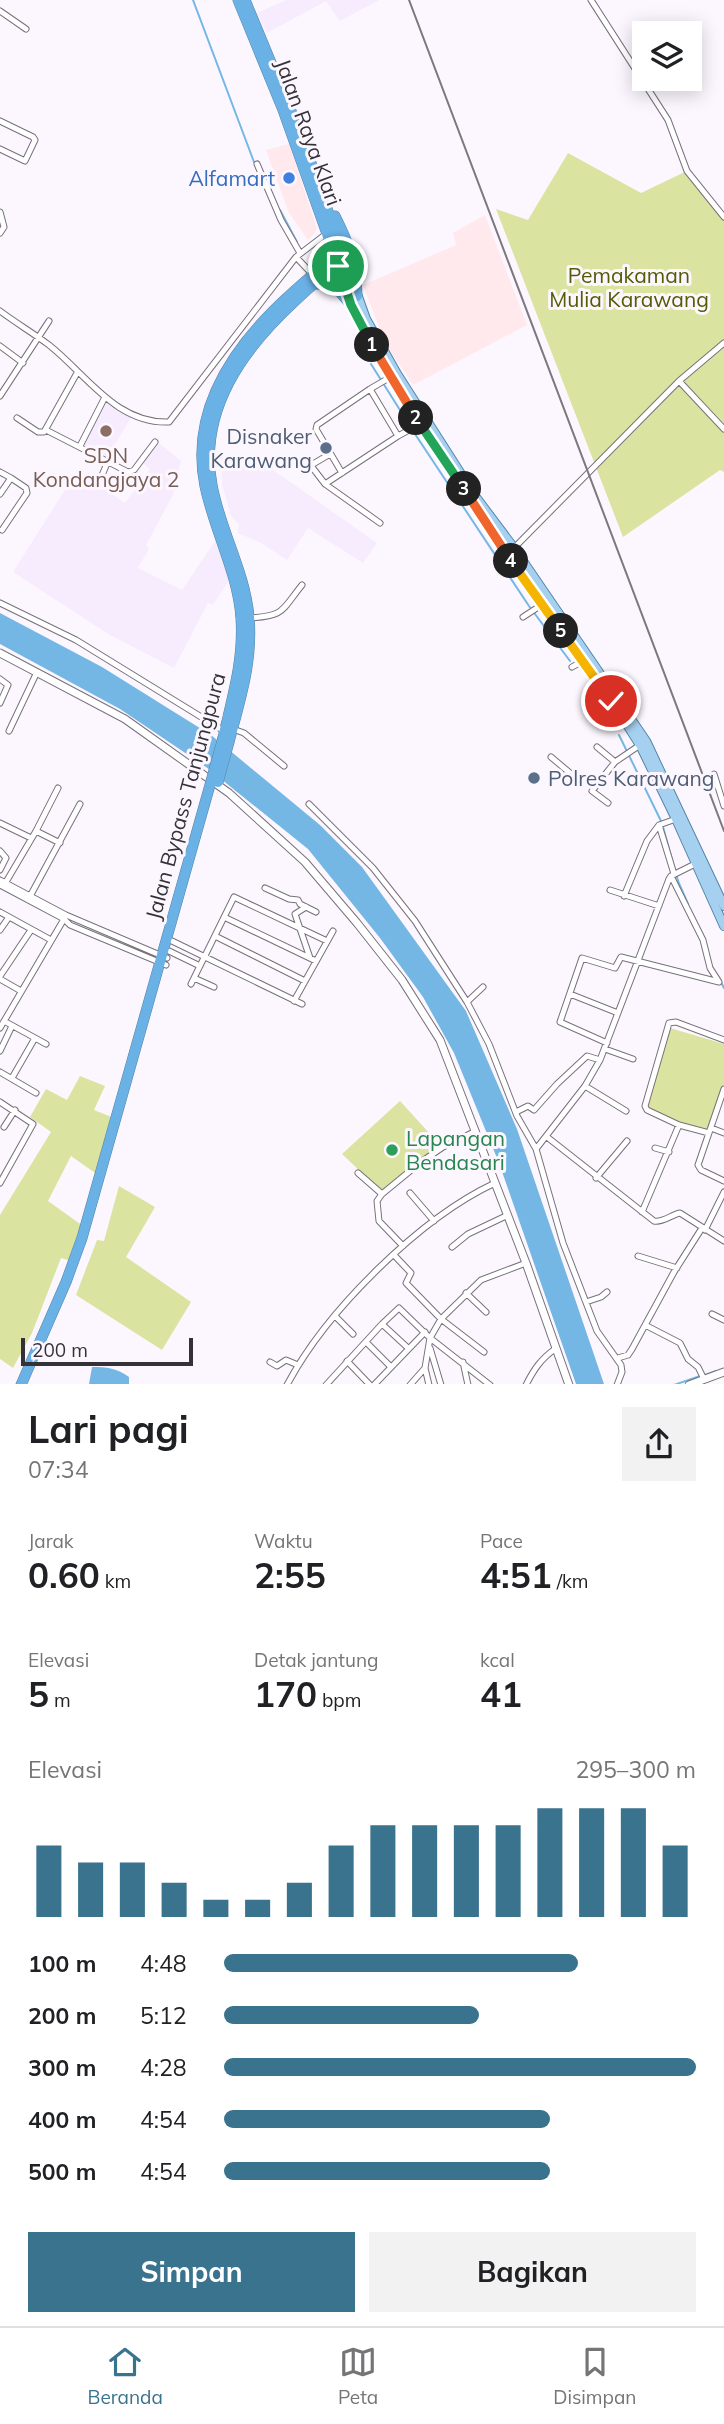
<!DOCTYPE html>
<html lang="id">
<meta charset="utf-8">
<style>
body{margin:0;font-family:Mulish,sans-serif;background:#f2f2f2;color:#202124;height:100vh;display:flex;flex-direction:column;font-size:26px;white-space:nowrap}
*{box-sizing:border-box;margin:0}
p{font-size:23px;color:#757577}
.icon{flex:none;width:38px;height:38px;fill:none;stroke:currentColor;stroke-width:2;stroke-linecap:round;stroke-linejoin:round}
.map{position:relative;height:1384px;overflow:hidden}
.drawer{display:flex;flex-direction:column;background:#fff;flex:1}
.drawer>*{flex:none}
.buttons{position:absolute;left:632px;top:21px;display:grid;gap:14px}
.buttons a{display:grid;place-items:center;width:70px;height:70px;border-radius:0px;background:#fff;box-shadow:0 4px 18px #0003;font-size:35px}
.scale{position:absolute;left:21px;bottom:18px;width:172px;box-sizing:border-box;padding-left:7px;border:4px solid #353237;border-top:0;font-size:19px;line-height:24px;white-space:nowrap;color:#353237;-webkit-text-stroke:5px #fcf7ff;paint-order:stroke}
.pin{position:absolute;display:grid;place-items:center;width:60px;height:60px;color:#fff;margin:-30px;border:4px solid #fff;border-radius:50%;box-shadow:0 2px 7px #0007}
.km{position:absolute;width:35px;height:35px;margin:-18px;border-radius:50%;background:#222;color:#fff;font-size:19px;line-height:35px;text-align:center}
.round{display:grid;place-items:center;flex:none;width:74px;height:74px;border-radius:0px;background:#f2f2f2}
.head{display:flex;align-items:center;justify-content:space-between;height:119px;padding:0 28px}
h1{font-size:38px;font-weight:700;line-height:52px}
.figures{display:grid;grid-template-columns:repeat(3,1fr);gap:10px;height:119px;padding:7px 28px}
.figures div{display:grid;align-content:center}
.figures b{font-size:35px;font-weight:700}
.figures small{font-size:19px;font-weight:400}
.figures p{font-size:19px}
.chart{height:196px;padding:14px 28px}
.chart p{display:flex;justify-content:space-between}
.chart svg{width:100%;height:126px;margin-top:7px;stroke:#3a738d;stroke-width:6}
.primary-button{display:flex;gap:14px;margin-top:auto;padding:14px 28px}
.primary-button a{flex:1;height:80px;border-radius:0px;background:#3a738d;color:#fff;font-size:28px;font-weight:700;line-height:80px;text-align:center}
.primary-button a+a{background:#f2f2f2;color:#202124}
ul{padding:0 28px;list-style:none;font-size:23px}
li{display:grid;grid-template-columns:112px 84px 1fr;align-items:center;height:52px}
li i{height:18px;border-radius:9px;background:#3a738d}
.tab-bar{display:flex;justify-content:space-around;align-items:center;height:98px;border-top:2px solid #e0e0e0;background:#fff;font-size:19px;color:#757577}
.tab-bar a{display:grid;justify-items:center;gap:4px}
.tab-bar .current{color:#3a738d}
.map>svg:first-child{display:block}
.commercial{fill:#ffe9ec}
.built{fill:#f7ebfe}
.green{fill:#dbe3a0}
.water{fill:#75b7e4}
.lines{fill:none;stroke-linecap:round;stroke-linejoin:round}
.stream{stroke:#75b7e4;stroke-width:2}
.street-casing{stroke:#78717c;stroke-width:7}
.secondary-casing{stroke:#78717c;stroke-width:9}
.primary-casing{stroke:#5785a8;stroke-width:10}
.highway-casing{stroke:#5785a8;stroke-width:11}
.street{stroke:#fff;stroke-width:5}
.secondary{stroke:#fff;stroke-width:7}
.primary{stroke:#a6d0ef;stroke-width:8}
.highway{stroke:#6ab1e5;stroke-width:10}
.rail{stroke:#7c787e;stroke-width:2}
.highway-bridge-casing{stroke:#5785a8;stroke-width:11;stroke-linecap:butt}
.highway-bridge{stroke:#6ab1e5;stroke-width:10}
.split-1-casing{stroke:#fff;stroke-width:14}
.split-2-casing{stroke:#fff;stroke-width:14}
.split-3-casing{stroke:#fff;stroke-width:14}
.split-4-casing{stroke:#fff;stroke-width:14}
.split-5-casing{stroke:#fff;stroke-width:14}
.split-6-casing{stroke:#fff;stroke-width:14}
.split-1{stroke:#22a559;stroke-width:9}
.split-2{stroke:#f0652b;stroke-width:9}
.split-3{stroke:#22a559;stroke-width:9}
.split-4{stroke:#f0652b;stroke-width:9}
.split-5{stroke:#f5b400;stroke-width:9}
.split-6{stroke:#f5b400;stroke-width:9}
.shop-dot{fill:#3f7fe0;stroke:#fcf7ff;stroke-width:2.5}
.education-dot{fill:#8d6e63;stroke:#fcf7ff;stroke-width:2.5}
.service-dot{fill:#5c6f8a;stroke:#fcf7ff;stroke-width:2.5}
.leisure-dot{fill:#2e9e5b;stroke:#fcf7ff;stroke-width:2.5}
.labels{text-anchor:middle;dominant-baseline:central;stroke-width:6;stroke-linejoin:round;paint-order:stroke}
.street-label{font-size:21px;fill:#353237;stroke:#fcf7ff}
.shop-label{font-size:21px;fill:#366cbe;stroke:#fcf7ff;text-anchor:end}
.park-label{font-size:21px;fill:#565b05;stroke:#fcf7ff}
.service-label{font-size:21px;fill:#4e5e75;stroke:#fcf7ff;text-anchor:end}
.education-label{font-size:21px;fill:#785e54;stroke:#fcf7ff}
.leisure-label{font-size:21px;fill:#27864d;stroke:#fcf7ff;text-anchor:start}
</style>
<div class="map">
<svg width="724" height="1385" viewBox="0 0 724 1385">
<rect width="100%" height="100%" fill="#fcf7ff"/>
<!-- commercial -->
<path class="commercial" d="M289,144L317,228L315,233L308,240L289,213L266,150Z
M485,215L527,325L413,385L385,343L363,285L456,245L453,233Z"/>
<!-- built -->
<path class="built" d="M286,0H379L340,21L326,1L267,33L257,13Z
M105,400L132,416L106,459L81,446Z
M159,443L181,461L173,495L146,545L149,549L138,568L182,590L215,541L230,579L213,605L208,603L174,668L110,635L13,572L77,471L125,503L150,469L143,463Z
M221,453L258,470L263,463L377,543L363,563L308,528L287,560L261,543L238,533L239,524L231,516L222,484Z"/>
<!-- green -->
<path class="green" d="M568,153L641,193L689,170L724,213V472L720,470L623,537L496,209L528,220Z
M670,1028L724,1044V1084L709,1133L679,1125L647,1110Z
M80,1076L105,1086L94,1110L114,1118L98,1175L71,1156L48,1201L83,1226L71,1261L61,1258L32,1333L13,1368L0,1359V1215L51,1132L30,1117L46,1089L67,1100Z
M400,1101L442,1147L383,1193L342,1154Z
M119,1186L155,1207L126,1257L191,1302L162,1350L76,1295L97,1240L104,1241Z"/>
<!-- water -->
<path class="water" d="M0,613L102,667L211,735L320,825L362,867L466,1011L517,1129L604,1384H576L499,1163L454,1053L423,997L380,938L308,849L206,767L120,709L0,644Z
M92,1367C107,1367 117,1368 129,1377V1384H89Z"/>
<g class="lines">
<!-- stream -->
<path class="stream" d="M193,0L254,162
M280,210L297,242
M371,364L410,426
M413,431L529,606L570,661
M619,735L661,821
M663,827L678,881L688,904
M720,980L724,988
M705,1375L716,1371
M674,1385L700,1376"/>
<defs>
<path id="street" d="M591,0L668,120L687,171L724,217
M0,11L26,29
M0,121L33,137L35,140L25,161L0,149
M257,164L281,220L300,253
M0,212L4,227L0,233
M296,257L313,275
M0,311C16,323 33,333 49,345C87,375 116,424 169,422L296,257L326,234
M0,346L23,363
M679,381L724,429
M370,389L398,436
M0,396L49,321
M17,418L38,432H44L77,373
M46,430L128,472L134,470L155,442
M80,446L105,397
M330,454L313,464L312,467L325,484L380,523
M0,472L11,478L0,494
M342,473L316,429L317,425L370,389L394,375
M100,480L108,461
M325,484L398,436L420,424
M2,530L27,493L26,488L11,478
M503,551L514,548L679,381L724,343
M0,603L76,640L224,731
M523,617L543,604
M249,618C285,616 281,611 302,585
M572,667L583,661
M0,679L8,685L0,703
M601,711L612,701
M233,729L244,733L284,766
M9,731L37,672
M597,747L615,762
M551,757L570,773
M714,774L724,806
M608,803L592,791L615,762L640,745
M309,804L373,868L415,921L467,1002L489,1044L517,1116L536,1149L563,1243L597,1331L621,1365L622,1372L617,1385
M0,823L31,838
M659,825L674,874
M36,831L58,788
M0,851L6,858L0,870
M0,880L66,915L64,918
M6,882L36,831L60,843
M0,885L64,919L70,925L166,965
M265,888L289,899L298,900L300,904L316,912
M610,890L659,906
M624,896L647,841L659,825L676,819
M28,900L80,804
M306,907L295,914L310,958
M0,912L51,940
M66,915L167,958
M224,917L316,961
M0,930L9,917
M215,936L305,981
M172,941L302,1004
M169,951L200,966
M0,976L31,930
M194,978L214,987
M0,979L21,991
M191,984L234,897L327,941
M570,994L618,1013
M294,1001L333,931
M467,1002L483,987
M4,1021L46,1044
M0,1028L64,919
M607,1043L560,1022L582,958L615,968L621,957L719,982L710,968L703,940L671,876
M605,1049L633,1059
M0,1051L12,1026
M0,1072L36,1093
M12,1078L35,1038
M585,1086L626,1111
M724,1089L698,1165L701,1170L724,1181
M0,1102L33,1124L0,1183
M516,1112L528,1106L534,1110L557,1084L587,1056L600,1060
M4,1127L15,1110
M711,1128L724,1133
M709,1133L679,1125L647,1110L645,1106L669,1023L676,1022L724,1040
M547,1137L654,1221C662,1223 671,1215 680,1213L724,1241
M655,1148L669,1152
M536,1149L585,1086L600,1060L669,879L671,876L697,863
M358,1173L382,1194L421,1162L443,1147L476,1131
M596,1178L627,1141
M410,1193L434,1221
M382,1194L377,1201L379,1221L403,1246
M642,1212L679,1125
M705,1230L724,1192
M452,1247L468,1234L508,1215
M394,1255L411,1273L406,1283L441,1319L484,1352
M638,1256L677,1268
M466,1293L486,1312
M586,1302L601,1297L607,1292
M712,1314L724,1320
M336,1317L353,1334
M382,1324L408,1348
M645,1325L680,1343L688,1359L698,1367L704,1379
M366,1342L391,1367
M430,1348L441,1385
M618,1358L628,1355L632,1349L674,1272L702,1228
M347,1361L370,1385
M270,1362L277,1366L286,1360L298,1365
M463,1362L468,1385
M287,1385C326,1311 420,1218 495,1183
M326,1385L382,1324L399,1308L430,1338L490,1385
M374,1385L425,1332
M410,1385L425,1368
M429,1385L425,1368L430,1338L441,1319L481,1280L526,1263
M526,1385C534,1369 541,1359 555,1349"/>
<path id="secondary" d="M0,653L125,719L229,793L305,862L357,923L402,980L440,1040L526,1263L569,1385
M689,1385L724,1372"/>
<path id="primary" d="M346,263L366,319L397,374L475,496L514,548L646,741L724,906
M338,266L358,321L420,424L503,551L612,701L640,745L676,819L724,926"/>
<path id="highway" d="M238,0L283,110L337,262
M335,216C350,246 356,263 357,296
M316,284H333L351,305
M223,738C232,698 244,660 241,618C238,573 214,530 205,486C189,408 237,342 292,293C308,279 324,264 343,254
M229,742C240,700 253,661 249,617C245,571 220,530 212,485C198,410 243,349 295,301C311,286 326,272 346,263L303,140L245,0
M21,1385L66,1282L82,1238L210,785"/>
</defs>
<!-- street casing -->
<use href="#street" class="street-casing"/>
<!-- secondary casing -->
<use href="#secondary" class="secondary-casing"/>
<!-- primary casing -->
<use href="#primary" class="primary-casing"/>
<!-- highway casing -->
<use href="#highway" class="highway-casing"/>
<!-- street -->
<use href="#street" class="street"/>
<!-- secondary -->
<use href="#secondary" class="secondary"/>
<!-- primary -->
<use href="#primary" class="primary"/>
<!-- highway -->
<use href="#highway" class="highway"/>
<!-- rail -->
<path class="rail" d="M409,0L724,831"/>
<defs>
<path id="highway-bridge" d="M218,782L229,742
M210,785L223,738"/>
</defs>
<!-- highway-bridge casing -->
<use href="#highway-bridge" class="highway-bridge-casing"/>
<!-- highway-bridge -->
<use href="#highway-bridge" class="highway-bridge"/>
</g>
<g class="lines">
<defs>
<path id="split-1" d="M338,266L351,305L372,345"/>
<path id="split-2" d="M372,345L416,418"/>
<path id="split-3" d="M416,418L464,489"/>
<path id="split-4" d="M464,489L511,561"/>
<path id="split-5" d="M511,561L561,631"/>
<path id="split-6" d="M561,631L611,701"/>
</defs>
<!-- split-1 casing -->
<use href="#split-1" class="split-1-casing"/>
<!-- split-2 casing -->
<use href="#split-2" class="split-2-casing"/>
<!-- split-3 casing -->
<use href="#split-3" class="split-3-casing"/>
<!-- split-4 casing -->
<use href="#split-4" class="split-4-casing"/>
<!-- split-5 casing -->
<use href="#split-5" class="split-5-casing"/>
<!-- split-6 casing -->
<use href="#split-6" class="split-6-casing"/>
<!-- split-1 -->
<use href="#split-1" class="split-1"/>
<!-- split-2 -->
<use href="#split-2" class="split-2"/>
<!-- split-3 -->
<use href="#split-3" class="split-3"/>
<!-- split-4 -->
<use href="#split-4" class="split-4"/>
<!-- split-5 -->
<use href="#split-5" class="split-5"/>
<!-- split-6 -->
<use href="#split-6" class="split-6"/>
</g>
<!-- markers -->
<circle class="shop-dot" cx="289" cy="178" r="7"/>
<circle class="education-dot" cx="106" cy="431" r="7"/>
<g class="service-dot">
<circle cx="326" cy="448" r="7"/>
<circle cx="534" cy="778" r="7"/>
</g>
<circle class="leisure-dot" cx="392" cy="1150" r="7"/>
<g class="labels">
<!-- street labels -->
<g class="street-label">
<text transform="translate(309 132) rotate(70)">Jalan Raya Klari</text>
<text transform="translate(185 796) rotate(-75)">Jalan Bypass Tanjungpura</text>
</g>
<!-- shop labels -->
<g class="shop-label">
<text x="275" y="178">Alfamart</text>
</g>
<!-- park labels -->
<g class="park-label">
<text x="629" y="275">Pemakaman<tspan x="629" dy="24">Mulia Karawang</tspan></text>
</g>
<!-- service labels -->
<g class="service-label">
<text x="312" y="436">Disnaker<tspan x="312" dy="24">Karawang</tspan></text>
<text x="548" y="778" text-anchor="start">Polres Karawang</text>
</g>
<!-- education labels -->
<g class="education-label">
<text x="106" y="455">SDN<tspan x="106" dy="24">Kondangjaya 2</tspan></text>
</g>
<!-- leisure labels -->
<g class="leisure-label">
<text x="406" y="1138">Lapangan<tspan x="406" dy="24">Bendasari</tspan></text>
</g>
</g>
</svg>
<div class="buttons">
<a><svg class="icon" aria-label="layers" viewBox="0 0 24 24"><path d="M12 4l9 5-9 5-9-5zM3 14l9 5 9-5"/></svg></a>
</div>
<div class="scale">200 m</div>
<div class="pin" style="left:338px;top:266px;background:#1e9e55"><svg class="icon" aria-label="arrive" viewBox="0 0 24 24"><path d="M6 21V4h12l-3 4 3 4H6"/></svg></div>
<div class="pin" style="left:611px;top:701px;background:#d93025"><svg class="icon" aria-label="check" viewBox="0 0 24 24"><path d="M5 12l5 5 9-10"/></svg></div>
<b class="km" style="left:372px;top:345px">1</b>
<b class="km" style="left:416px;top:418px">2</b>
<b class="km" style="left:464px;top:489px">3</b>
<b class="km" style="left:511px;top:561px">4</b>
<b class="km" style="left:561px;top:631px">5</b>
</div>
<section class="drawer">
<div class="head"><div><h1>Lari pagi</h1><p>07:34</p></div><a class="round"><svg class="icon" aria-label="share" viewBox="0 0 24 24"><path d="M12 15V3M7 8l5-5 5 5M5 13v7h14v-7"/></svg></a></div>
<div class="figures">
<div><p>Jarak</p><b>0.60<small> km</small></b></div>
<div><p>Waktu</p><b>2:55</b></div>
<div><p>Pace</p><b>4:51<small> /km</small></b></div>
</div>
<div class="figures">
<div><p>Elevasi</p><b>5<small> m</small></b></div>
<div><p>Detak jantung</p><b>170<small> bpm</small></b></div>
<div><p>kcal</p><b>41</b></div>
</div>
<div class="chart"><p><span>Elevasi</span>295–300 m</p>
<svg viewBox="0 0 160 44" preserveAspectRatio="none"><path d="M5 44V19M15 44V25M25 44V25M35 44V32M45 44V38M55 44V38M65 44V32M75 44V19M85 44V12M95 44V12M105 44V12M115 44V12M125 44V6M135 44V6M145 44V6M155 44V19"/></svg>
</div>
<ul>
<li><b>100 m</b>4:48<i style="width:75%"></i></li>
<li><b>200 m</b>5:12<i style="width:54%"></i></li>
<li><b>300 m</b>4:28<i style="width:100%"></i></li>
<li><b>400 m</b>4:54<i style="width:69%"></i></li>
<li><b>500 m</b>4:54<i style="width:69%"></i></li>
</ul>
<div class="primary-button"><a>Simpan</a><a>Bagikan</a></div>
</section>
<nav class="tab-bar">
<a class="current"><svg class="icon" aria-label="home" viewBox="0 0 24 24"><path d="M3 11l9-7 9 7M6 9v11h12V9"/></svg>Beranda</a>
<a><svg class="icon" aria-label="map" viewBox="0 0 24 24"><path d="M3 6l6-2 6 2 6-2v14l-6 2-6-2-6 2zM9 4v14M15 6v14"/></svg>Peta</a>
<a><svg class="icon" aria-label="saved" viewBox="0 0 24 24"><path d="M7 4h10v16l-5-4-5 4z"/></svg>Disimpan</a>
</nav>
